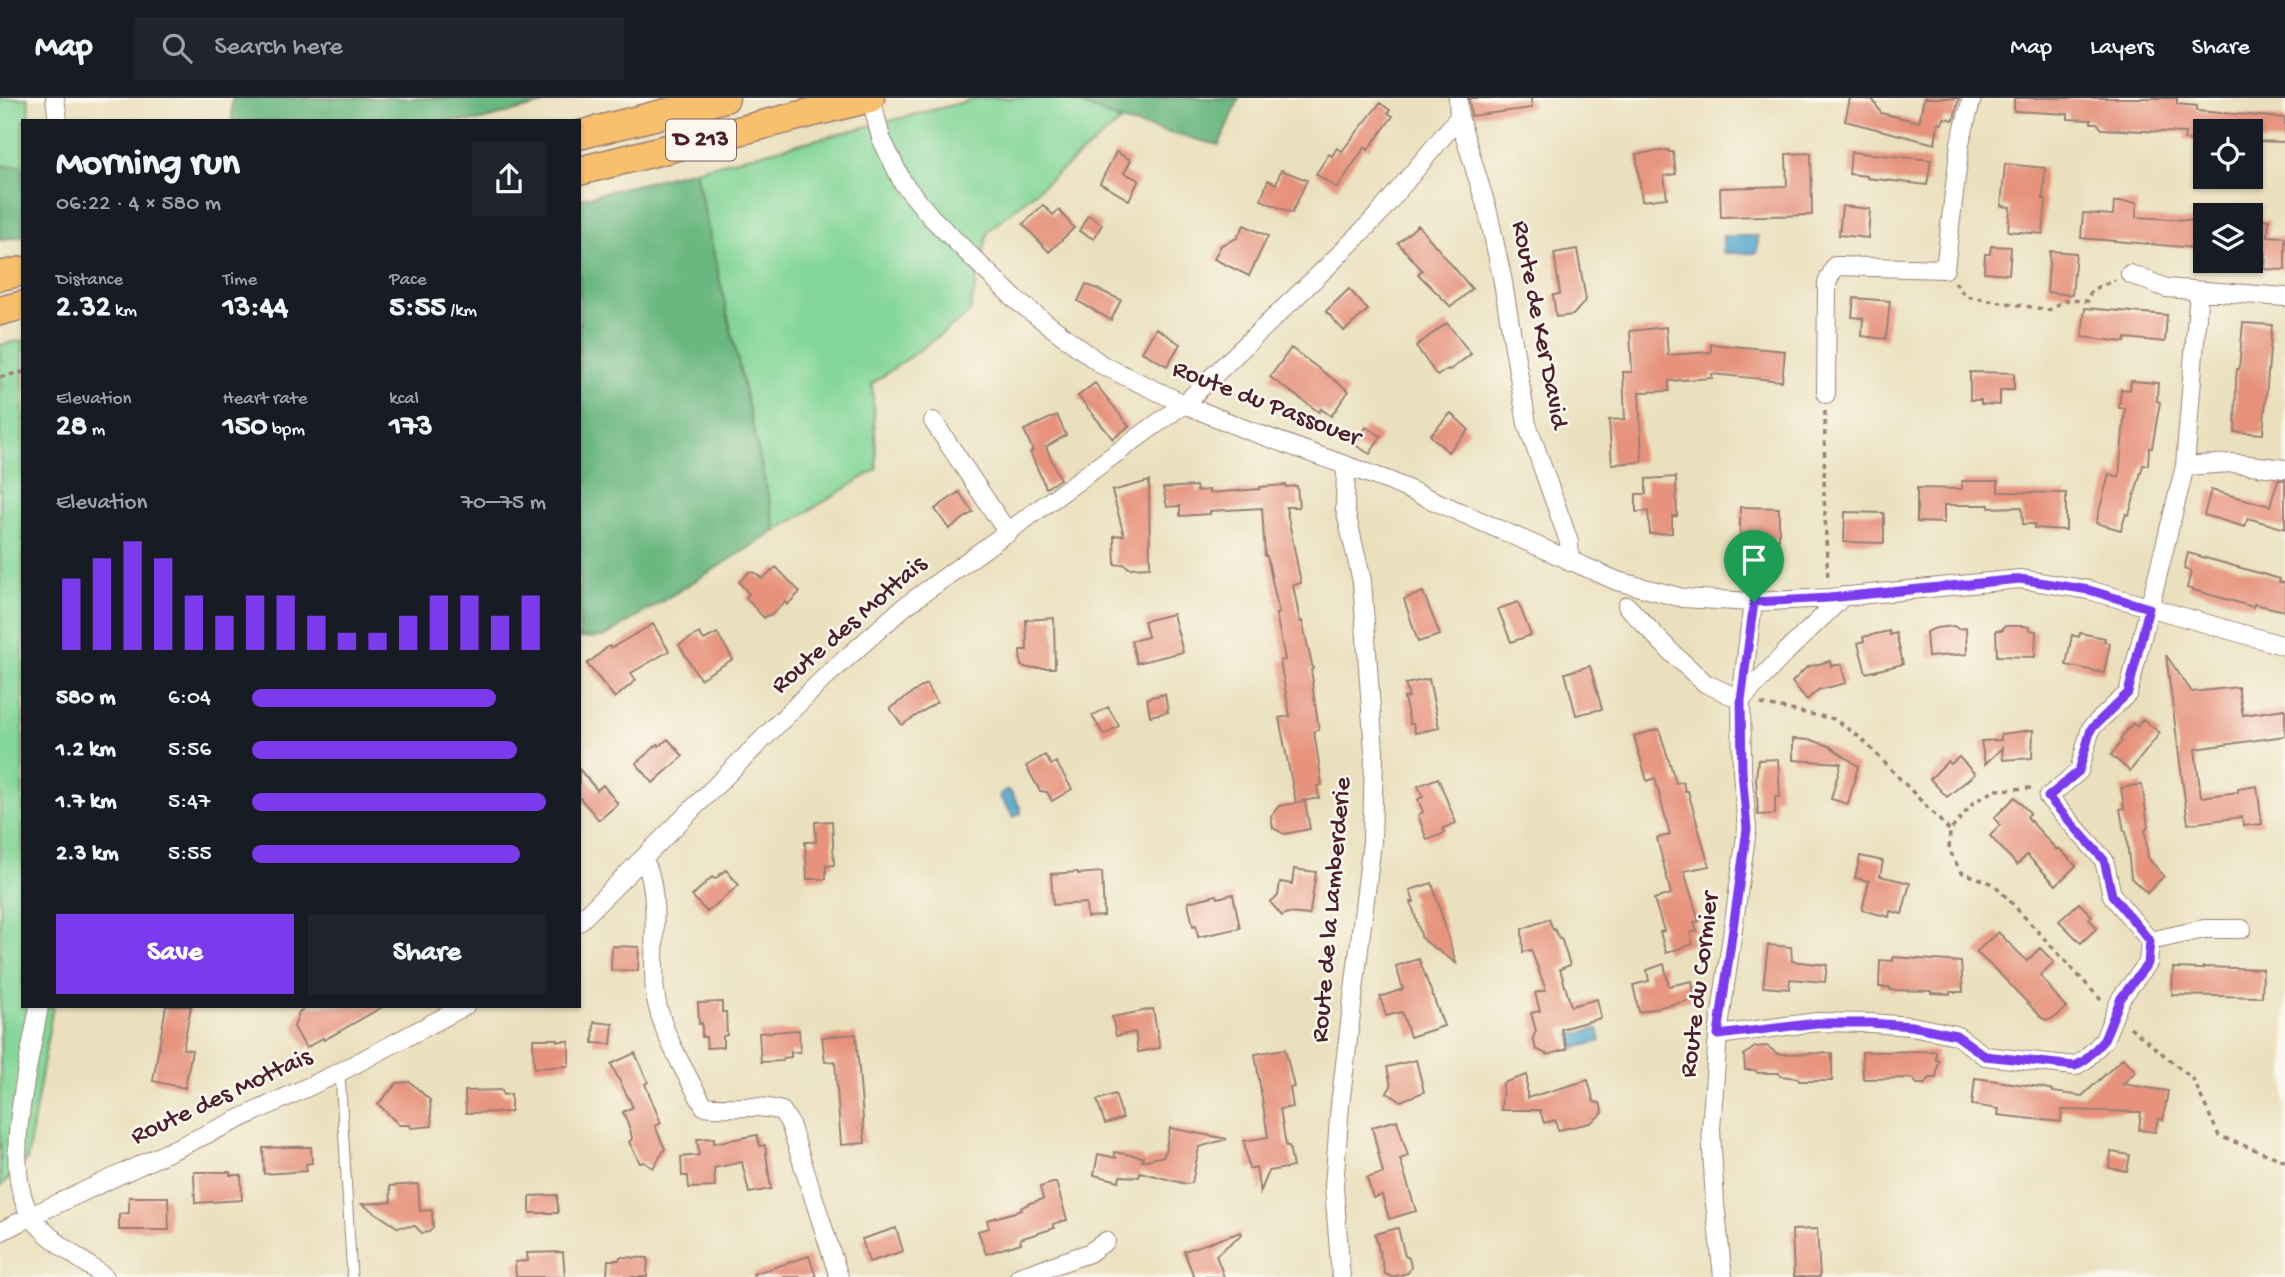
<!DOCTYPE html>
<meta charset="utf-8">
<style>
body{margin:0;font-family:"Gochi Hand",sans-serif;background:#20242c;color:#f1f3f6;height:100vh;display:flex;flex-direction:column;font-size:26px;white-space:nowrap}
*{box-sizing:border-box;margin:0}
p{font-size:23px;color:#9ea1a6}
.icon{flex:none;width:38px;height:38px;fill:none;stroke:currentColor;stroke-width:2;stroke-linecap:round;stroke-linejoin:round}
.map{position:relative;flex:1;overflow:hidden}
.panel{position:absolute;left:21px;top:21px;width:560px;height:889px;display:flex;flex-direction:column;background:#171b24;border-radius:0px;box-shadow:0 2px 5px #0004}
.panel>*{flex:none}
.fabs{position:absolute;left:2193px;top:21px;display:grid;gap:14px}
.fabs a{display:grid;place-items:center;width:70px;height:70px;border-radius:0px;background:#171b24;box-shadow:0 2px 5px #0004;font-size:35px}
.pin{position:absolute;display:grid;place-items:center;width:60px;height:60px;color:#fff;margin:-72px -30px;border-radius:50% 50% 50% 0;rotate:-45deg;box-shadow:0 0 7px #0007}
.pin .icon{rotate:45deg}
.round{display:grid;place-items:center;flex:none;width:74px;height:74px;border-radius:0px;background:#20242c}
.head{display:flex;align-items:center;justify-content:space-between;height:119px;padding:0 35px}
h1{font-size:38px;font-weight:700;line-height:52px}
.stats{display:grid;grid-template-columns:repeat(3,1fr);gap:10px;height:119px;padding:7px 35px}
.stats div{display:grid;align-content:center}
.stats b{font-size:30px;font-weight:700}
.stats small{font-size:19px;font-weight:400}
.stats p{font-size:19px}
.chart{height:196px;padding:14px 35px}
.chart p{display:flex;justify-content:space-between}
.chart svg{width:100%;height:126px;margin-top:7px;stroke:#7c3aed;stroke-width:6}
.primary-button{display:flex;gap:14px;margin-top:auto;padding:14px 35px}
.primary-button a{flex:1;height:80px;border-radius:0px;background:#7c3aed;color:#fff;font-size:28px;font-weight:700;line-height:80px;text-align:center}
.primary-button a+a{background:#20242c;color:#f1f3f6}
ul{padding:0 35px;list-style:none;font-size:23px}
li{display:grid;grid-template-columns:112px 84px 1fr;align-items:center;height:52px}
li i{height:18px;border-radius:9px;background:#7c3aed}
header{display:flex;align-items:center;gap:42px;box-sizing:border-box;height:98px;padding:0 35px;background:#171b24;border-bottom:2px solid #363941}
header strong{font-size:33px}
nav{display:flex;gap:38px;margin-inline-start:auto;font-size:24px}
.search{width:490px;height:63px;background:#20242c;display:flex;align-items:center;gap:18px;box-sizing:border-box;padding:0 24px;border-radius:0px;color:#9ea1a6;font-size:26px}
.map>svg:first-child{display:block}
.green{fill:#83d698;stroke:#667a62;stroke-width:2}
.forest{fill:#6ab780;stroke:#5a6b56;stroke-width:2}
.water{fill:#4da5ca;stroke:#4c627a;stroke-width:2}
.building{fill:#e6927c}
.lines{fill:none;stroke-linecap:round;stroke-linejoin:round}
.service-casing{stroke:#9a8074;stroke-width:11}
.minor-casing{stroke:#9a8074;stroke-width:20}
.trunk-casing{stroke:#9a8074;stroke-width:31}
.path{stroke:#9a8074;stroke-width:3.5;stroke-dasharray:5 5;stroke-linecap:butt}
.service{stroke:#fff;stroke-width:9}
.minor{stroke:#fff;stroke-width:18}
.trunk{stroke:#f8bf6c;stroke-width:28}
.route-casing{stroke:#fff;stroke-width:14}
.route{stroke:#7c3aed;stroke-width:9}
.labels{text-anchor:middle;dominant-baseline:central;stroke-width:5;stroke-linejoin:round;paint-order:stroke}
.shield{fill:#fbf7ec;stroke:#7f6065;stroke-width:2}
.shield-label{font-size:24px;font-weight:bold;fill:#4a1f2b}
.street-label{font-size:26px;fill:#4a1f2b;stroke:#fbf7ec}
</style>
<header>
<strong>Map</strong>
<div class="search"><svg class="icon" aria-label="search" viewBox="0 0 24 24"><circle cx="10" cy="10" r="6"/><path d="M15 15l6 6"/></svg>Search here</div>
<nav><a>Map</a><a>Layers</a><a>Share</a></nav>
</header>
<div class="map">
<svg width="2285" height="1179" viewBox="0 0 2285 1179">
<rect width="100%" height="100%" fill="#fbf7ec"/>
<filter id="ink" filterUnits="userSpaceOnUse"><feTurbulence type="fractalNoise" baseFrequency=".0143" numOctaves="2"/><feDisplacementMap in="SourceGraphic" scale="14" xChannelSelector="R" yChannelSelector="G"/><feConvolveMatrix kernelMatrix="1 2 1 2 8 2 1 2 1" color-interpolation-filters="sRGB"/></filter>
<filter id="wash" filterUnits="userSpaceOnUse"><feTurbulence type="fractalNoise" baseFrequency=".00686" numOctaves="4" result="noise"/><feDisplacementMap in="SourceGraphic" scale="28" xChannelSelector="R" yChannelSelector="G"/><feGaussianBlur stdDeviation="1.57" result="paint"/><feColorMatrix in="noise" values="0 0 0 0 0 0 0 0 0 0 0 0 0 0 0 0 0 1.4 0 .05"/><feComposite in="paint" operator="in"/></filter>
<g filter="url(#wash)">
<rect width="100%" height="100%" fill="#eae0bd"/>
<!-- green -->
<path class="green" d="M0,0H28L30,23H23V68H0Z
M980,0H1068L1121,23L988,133L969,216L872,286L877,371L776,433L695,72Z
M23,242V908H53L27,1062L0,1089V247Z"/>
<!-- forest -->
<path class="forest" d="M232,0H566L477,23H232Z
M1068,0H1239L1219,47L1121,23Z
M0,68H23V138L0,142Z
M695,72L776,433L604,539L579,540V101Z"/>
<!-- water -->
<path class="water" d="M1723,138H1758L1757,155H1723Z
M1006,692L1010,693L1021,711V715L1014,719L1000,699L1001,695Z
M1598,931L1601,943L1574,950L1571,937Z"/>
<g id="blocks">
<!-- building -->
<path class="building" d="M1469,0H1531L1532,10L1471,18Z
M1850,0L1873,2L1881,15L1919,24L1924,0H1959L1954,22L1944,20L1942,26L1938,25L1935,46L1845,23Z
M2014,0H2177V6L2197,8V13L2285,20V44L2250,43V33H2205V43L2184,42L2185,35L2102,31L2097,25H2091V22L2068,21V16L2014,13Z
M1380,5L1390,12L1388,15L1393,18L1368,52L1365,49L1337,90L1316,76L1329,56L1332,58L1337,50L1342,53Z
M1668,52L1669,54H1673L1676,76L1664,78L1667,100L1642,103L1636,56Z
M1116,54L1131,62L1124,75L1139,82L1129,102L1100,85Z
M1851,54L1931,62L1927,87L1867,80V78L1849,76Z
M1811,55L1812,117L1721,119L1720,90L1787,88L1786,56Z
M2005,66L2045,70L2043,101H2046L2043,136L2008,133L2010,109L2001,108Z
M1281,72L1307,82L1292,115L1261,102L1268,82L1276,86Z
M2114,104H2137L2136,119L2205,123V151L2081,140L2083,115L2113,117Z
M1043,107L1053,117L1059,112L1074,130L1049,154L1023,126Z
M1842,108L1870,111L1868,140L1839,137Z
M1088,117L1102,126L1094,141L1079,133Z
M2250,120L2269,122L2268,138L2285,139V172L2265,171L2266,155L2250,154Z
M1244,127L1268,138L1249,178L1214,161L1221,147L1237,140Z
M1418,127L1472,191L1451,209L1418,176L1422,172L1398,145Z
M1991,148L2011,149L2009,176L1984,174L1985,156H1990Z
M1577,151L1586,202L1573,217L1556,219L1553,197L1560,196L1554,155Z
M2050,153L2076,155L2072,197L2047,194Z
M1086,186L1121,202L1111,222L1078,203Z
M1349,191L1368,212L1344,233L1326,213Z
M1854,200L1890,203L1886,241L1862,238L1863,220L1852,219Z
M2085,210L2167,217L2165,244L2126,240L2125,244L2082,239Z
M1447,225L1471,256L1450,272L1448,271L1437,278L1416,248Z
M2243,225L2272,227L2263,336L2235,334L2236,280L2237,271H2239Z
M1666,229L1668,257L1711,254V246L1785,253L1782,283L1712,276V280L1669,283V293L1639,294L1642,364L1612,366L1609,322L1625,321L1623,274H1632L1630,233Z
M1156,230L1180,246L1167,268L1142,254Z
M1291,250L1349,293L1331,318L1321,311L1319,314L1270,279Z
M1970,274L2014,275V292H2000V307L1981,306V302H1970Z
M2131,283L2158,285L2157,303L2160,304L2152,350H2149L2148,367H2143L2129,417L2126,416L2121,432L2096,425L2109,376L2119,379L2125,310H2119L2121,291L2130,292Z
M1095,285L1129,328L1113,341L1078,298Z
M1451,315L1469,332L1448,354L1430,337Z
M1057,317L1066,337L1046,349L1060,381L1046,390L1030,354L1033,353L1024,332Z
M1366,329L1381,338L1370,356L1355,347Z
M1676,379L1677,418H1672V435L1650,436L1648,413L1636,414V396H1646V381Z
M2278,382H2285V431L2248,420L2245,429L2204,417L2211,392L2270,408Z
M1149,383L1150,469L1129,470L1124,466L1115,467L1114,438L1124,437L1112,393Z
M1962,383H1998V394L2066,395V432L2034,430V426H2023L2022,409L1989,410V407H1944V425L1917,424V390L1962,391Z
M1286,387V389L1297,388L1299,409H1286L1301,485L1293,487L1300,524L1302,523L1313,571L1311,572L1313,584L1312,585L1319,632L1314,633L1322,687L1317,688L1319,700L1298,704L1305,703L1310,731L1284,736L1273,730L1271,718L1279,708L1296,705L1279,620L1290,618L1280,563L1285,562L1276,516L1279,515L1267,458H1265L1262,410L1210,413V416L1180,418V408L1167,409L1163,390L1196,388L1197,393L1209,392V395L1260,391V389Z
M959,394L973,414L949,431L935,411Z
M1740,409L1779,410V441L1740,440Z
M1845,414L1884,415V445L1844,444Z
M2188,455L2280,481L2279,484L2285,485V513L2254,506L2253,509L2187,490L2191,473L2184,471Z
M776,469L800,494L787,507L785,504L770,518L768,517L764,520L746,500L749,496L739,484L749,474L756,475L762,481Z
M1423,494L1440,537L1418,544L1404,501Z
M1518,504L1531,537L1511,544L1498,511Z
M1173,516L1183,554L1137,565L1131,543L1148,539L1144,523Z
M1054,520L1055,570H1028L1021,568L1020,552H1027L1026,522Z
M653,526L669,553L631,575L636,582L615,600L587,566L609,548L611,550Z
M1954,528L1958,531L1966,530L1967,556L1928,559L1926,534L1936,530Z
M2007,528H2025L2029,529V532L2036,533L2035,559L1997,558L1996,532H2003V529Z
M1889,533L1890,537L1896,535L1903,566L1866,575L1858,545L1864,543L1863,539Z
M699,535L704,542L717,535L733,561L700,581L679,547Z
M2080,535L2105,540L2104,544L2110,545L2104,575L2066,567L2072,537L2079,539Z
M2166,557L2192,594L2238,589L2243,617L2285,611V638L2195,651L2201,699L2238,694V691L2257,688L2262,726L2243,728L2242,719L2188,726Z
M1830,563L1831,568L1841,566L1846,585L1818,592L1807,602L1792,584L1807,569Z
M1590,568L1602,611L1576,617L1565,575Z
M1429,581L1439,630L1415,635L1413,626H1410L1404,600L1409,599L1405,586Z
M926,586L937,604L902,627L890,610Z
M1165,596L1168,614L1150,618L1147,600Z
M1108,609L1119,628L1104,637L1092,618Z
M2143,621L2160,635L2130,673L2111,657L2122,643L2120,641L2133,625L2137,629Z
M1659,631L1676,685L1683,684L1685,693H1688L1709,768L1684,773L1699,823L1694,824L1697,833L1690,835L1693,846L1666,855L1660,834L1664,833L1654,801L1671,796L1657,740L1670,737L1655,680L1647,683L1634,638Z
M2033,632L2032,660L2003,662L2002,650L1985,666L1981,643L2001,642V636Z
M668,641L683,658L653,685L636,665L658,646L659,648Z
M1793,641L1812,642L1829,648L1858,668L1848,706L1831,701L1841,665L1793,662Z
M1045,657L1051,667L1056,664L1072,691L1052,703L1047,694L1040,693L1026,668Z
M1959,659L1975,676L1947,699L1930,681L1948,663L1951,666Z
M1778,661L1780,699H1775V716L1758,717L1756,680L1758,662Z
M579,671L597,692L603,687L618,706L599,722L579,699Z
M1438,680L1456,725L1443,730L1445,735L1427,742L1418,717L1423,714L1418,701L1423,699L1418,688Z
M2142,686L2148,728L2145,733L2148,760L2164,778L2147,795L2131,780L2126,733H2124L2120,711L2124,710L2121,690Z
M2015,699L2030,715L2027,719L2057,752L2059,750L2076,768L2056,787L2027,757L2017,767L1990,738L2000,727L1994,720Z
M832,723L834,767L826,768V781H807L805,744H816L815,724Z
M1860,758L1883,763L1880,778L1910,785L1902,816L1890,813L1889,819L1862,812L1869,783L1855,780Z
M1294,771L1316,774L1310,814L1309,817L1287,815L1282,818L1270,804L1278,798L1280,784L1292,786Z
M726,772L739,787L707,814L692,798L712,779L715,781Z
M1078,774V776L1102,774L1104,818L1087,819L1086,805L1053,807L1051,776Z
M1432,785L1456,865L1422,841L1411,804H1414L1410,792Z
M1233,796L1240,830L1198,839L1196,827L1193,828L1188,804L1217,797L1218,800Z
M2079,805L2092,818L2089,821L2097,830L2081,845L2059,823Z
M1549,821L1553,832L1555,831L1559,841L1561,840L1570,867L1560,871L1571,908L1597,901L1601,920L1561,931L1567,951L1548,957L1536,951L1533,940L1536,933L1531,915L1540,913L1535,895L1546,892L1531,852L1523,854L1522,831Z
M1998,834L2027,863L2040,850L2054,864L2040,877L2066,910L2057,918L2049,922L2043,921L1999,875L1976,854Z
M1768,847L1791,849L1792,863L1827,867L1825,884L1790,881L1789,891L1763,889Z
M612,848L639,849L638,873L611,872Z
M1893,859L1961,864L1963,894H1950V896L1931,895V893L1890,892V889H1879L1880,862L1893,863Z
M1419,861L1444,928L1410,939L1402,914L1386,918L1380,899L1403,891L1396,868Z
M1664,866L1669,888L1692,883L1695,901L1639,914L1633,887L1649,883L1647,872Z
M2203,869L2263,871L2262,899L2172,897L2173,870L2203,871Z
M722,904V914H726L727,937L723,938V949L707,950L706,939H702V925L699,926L698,905Z
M166,908H191L183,951L192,952L185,990L153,983Z
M309,908H384L324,942L323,940L306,950L294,929L299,914Z
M1153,911L1160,950L1138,954L1135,934L1116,938L1112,919Z
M594,924L613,926L611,946L593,945Z
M799,932L800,954H791V959L783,960V963L761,964L759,935Z
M856,936L865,1045L841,1047L835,963L825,964L822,939Z
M533,941H557V943H569V968L534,970Z
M1767,948L1778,956L1832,955V983H1799L1798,980L1780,978L1779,975H1758L1754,972H1745L1744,957L1755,949Z
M1285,951L1294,989L1290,990L1293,1009L1280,1011L1286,1048H1289L1293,1069L1269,1073L1260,1095L1256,1069L1249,1071L1244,1043L1268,1039L1255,956Z
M1936,953V962H1939L1936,980H1930L1925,986H1917L1912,980L1863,981L1862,954Z
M635,955L648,984L645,986L661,1025L655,1028L665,1051L653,1070L644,1064L640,1065L629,1044L632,1041L630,1031L623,1014L633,1009L611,966Z
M2123,960L2136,973L2123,986L2168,993L2163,1022L2158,1021L2155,1034L2139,1032L2141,1014L2062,1012L2061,1024L1998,1017L1999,1011L1972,1007L1975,980L2040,989L2053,992V994L2082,998Z
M1416,962L1424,994L1401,1003L1387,995L1391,988L1387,969Z
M1527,977V1000L1588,982L1594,1004L1600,1005L1603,1015L1590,1025L1558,1032L1555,1022L1544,1025L1540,1012H1501L1503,985Z
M410,984L430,1002L432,1028L411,1030L410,1027H399L378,1006L397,985Z
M502,992L503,997L511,996V1014L466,1015L465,993Z
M1115,996L1123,1020L1105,1026L1097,1002Z
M1397,1022L1408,1058L1400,1061L1416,1113L1389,1121L1382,1097L1373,1100L1367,1080L1383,1075L1372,1029Z
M1170,1030L1227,1041L1199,1049L1192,1085L1186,1086L1140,1074L1139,1079L1120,1078L1119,1083L1094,1077L1098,1056L1116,1060L1114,1054L1143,1059L1142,1063L1164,1058Z
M757,1037L760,1048L765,1047L771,1091L749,1095L742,1064L714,1070L715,1089L689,1090L688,1078H682L681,1059L699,1057L697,1041L714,1040V1045Z
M294,1049H311L312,1065L306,1066L307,1073L264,1076L263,1050Z
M2111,1054L2130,1057L2127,1073L2109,1070Z
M194,1074H230V1077H241L242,1102L195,1105Z
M1056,1084L1067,1122L1053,1126L1055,1130L1020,1141L1021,1145L986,1156L978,1133L989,1130L987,1122L1022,1112L1021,1110L1030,1105L1043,1101L1040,1089Z
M418,1086L420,1113L432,1112L433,1129L429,1134L422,1135L415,1128L397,1129L362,1106L391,1104L390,1088Z
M557,1097L558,1115H530V1098Z
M129,1099H168L169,1132H119V1116L129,1115Z
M896,1130L903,1153L869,1164L862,1141Z
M1398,1130L1405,1158L1409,1160L1411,1169L1408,1175L1392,1179L1385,1176L1375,1136Z
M1817,1131L1820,1179H1794L1792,1132Z
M1241,1134L1242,1136L1216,1157L1224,1179H1194L1184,1153Z
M563,1154L565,1179H516L515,1164L528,1163L527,1155Z
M809,1158L816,1179H754L753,1176Z
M620,1159L648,1160L647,1179H607L608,1162H619Z"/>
</g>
</g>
<g filter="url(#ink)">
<use href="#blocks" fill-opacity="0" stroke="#9a8074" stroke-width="2"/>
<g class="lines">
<defs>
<path id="service" d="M340,975L352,1179"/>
<path id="minor" d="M55,0L58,23
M871,0L881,40L903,85L931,119L1017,203L1102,267L1184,306L1242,330L1389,383L1617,483L1683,500L1753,504L1829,500L2020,481L2089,492L2285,548
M1458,0L1459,19L1488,114L1502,179L1527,326L1569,444L1570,464
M2130,176L2166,190L2285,199
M1826,296L1827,185L1835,168L1945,171L1960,45L1972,0
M933,323L1008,435
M2185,368L2232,365L2285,371
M1627,508L1672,555L1705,585L1741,602L1788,552L1844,498
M643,761C662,789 651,859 655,894C659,930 686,976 704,1008C730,1012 756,1005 782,1013L790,1026L839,1179
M579,824L823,581L904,509L1184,306L1329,167L1378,117L1459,19
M2150,843L2204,831H2242
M39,908C30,964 0,1069 31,1118C45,1139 83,1163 105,1179
M1718,937L1817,924L1870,925L1912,928L1956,937L1985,958L2075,968L2085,962L2104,942L2121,900L2148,865L2150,843L2112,797L2104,762L2048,699L2079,673L2091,630L2128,595L2185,368L2199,193
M0,1134L31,1118L340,974L465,908
M1019,1179L1089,1155L1106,1143
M1341,1179L1334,1089L1340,1007L1372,744L1374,654L1362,483L1345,411L1346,367
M1723,1179L1715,1106L1711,1031L1718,937L1747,731L1742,673L1741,602L1753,504"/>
<path id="trunk" d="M579,37L725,0
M579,73L870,0
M0,178L23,173
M0,213L23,207"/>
</defs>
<!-- service casing -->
<use href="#service" class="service-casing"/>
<!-- minor casing -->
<use href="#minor" class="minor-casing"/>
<!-- trunk casing -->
<use href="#trunk" class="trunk-casing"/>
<!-- path -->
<path class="path" d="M1955,184L1965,198L2049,212L2065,202L2088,203L2091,192L2115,182
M0,279L23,274
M1825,313L1824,396L1828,483
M1761,606L1834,621L1861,640L1950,733
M2031,690L1996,692L1974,704L1950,733L1949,752L1961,774L1994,786L2101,902
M2130,929L2193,981L2219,1038L2285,1063"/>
<!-- service -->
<use href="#service" class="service"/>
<!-- minor -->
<use href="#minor" class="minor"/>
<!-- trunk -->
<use href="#trunk" class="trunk"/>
</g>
</g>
<g class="lines" filter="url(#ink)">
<defs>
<path id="route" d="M2020,481L2089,492L2149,510L2128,595L2091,631L2079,673L2048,699L2104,762L2112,797L2150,843L2148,865L2121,900L2104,942L2085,962L2075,968L1985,958L1956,937L1912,928L1870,925H1817L1718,937L1747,731L1742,673L1741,602L1754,504L1829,500Z"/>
</defs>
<!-- route casing -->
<use href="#route" class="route-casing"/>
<!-- route -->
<use href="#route" class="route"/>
</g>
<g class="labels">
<!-- shield labels -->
<rect class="shield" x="666" y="21.5" width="70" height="41" rx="5"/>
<g class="shield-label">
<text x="701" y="42">D 213</text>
</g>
<!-- street labels -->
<g class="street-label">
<text transform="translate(1538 227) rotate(79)">Route de Ker David</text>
<text transform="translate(1266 307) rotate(21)">Route du Passouer</text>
<text transform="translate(850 528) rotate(-41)">Route des Mottais</text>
<text transform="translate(1333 812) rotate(-85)">Route de la Lamberderie</text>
<text transform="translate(1701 887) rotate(-83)">Route du Cormier</text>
<text transform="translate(222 1000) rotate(-25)">Route des Mottais</text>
</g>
</g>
</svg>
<div class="fabs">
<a><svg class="icon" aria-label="locate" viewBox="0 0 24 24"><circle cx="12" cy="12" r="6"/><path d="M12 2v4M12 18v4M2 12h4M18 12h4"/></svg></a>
<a><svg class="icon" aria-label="layers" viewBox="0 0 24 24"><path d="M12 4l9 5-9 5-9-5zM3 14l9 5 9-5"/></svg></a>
</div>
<div class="pin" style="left:1754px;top:504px;background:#1e9e55"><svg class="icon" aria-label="arrive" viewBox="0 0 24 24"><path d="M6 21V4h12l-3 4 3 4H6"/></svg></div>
<section class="panel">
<div class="head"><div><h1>Morning run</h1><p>06:22 · 4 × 580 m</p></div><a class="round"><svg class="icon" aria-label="share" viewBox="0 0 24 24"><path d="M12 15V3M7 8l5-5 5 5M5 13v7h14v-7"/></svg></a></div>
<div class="stats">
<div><p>Distance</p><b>2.32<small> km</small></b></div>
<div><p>Time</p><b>13:44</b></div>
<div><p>Pace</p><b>5:55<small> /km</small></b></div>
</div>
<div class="stats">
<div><p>Elevation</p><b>28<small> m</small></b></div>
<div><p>Heart rate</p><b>150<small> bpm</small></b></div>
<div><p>kcal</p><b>173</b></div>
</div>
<div class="chart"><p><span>Elevation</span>70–75 m</p>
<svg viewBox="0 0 160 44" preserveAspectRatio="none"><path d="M5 44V19M15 44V12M25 44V6M35 44V12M45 44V25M55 44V32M65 44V25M75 44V25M85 44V32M95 44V38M105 44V38M115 44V32M125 44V25M135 44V25M145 44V32M155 44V25"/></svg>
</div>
<ul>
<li><b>580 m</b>6:04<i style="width:83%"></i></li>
<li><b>1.2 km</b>5:56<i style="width:90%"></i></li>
<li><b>1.7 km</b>5:47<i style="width:100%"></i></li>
<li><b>2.3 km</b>5:55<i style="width:91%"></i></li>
</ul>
<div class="primary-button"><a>Save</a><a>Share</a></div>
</section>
</div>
